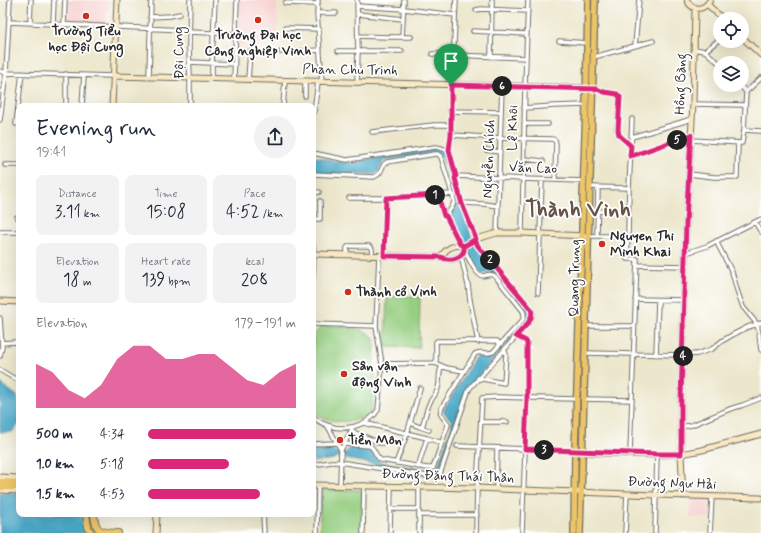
<!DOCTYPE html>
<meta charset="utf-8">
<style>
body{margin:0;font-family:Mynerve,sans-serif;background:#f2f2f3;color:#1f2937;height:100vh;display:flex;flex-direction:column;font-size:15px;white-space:nowrap}
*{box-sizing:border-box;margin:0}
p{font-size:13px;color:#747a83}
.icon{flex:none;width:22px;height:22px;fill:none;stroke:currentColor;stroke-width:2;stroke-linecap:round;stroke-linejoin:round}
.map{position:relative;flex:1;overflow:hidden}
.side{position:absolute;left:16px;top:103px;width:300px;height:414px;display:flex;flex-direction:column;background:#fff;border-radius:8px;box-shadow:0 4px 16px #0002}
.side>*{flex:none}
.buttons{position:absolute;left:713px;top:12px;display:grid;gap:8px}
.buttons a{display:grid;place-items:center;width:36px;height:36px;border-radius:50%;background:#fff;box-shadow:0 4px 16px #0002;font-size:20px}
.pin{position:absolute;display:grid;place-items:center;width:34px;height:34px;color:#fff;margin:-41px -17px;border-radius:50% 50% 50% 0;rotate:-45deg;box-shadow:0 0 4px #0007}
.pin .icon{rotate:45deg}
.km{position:absolute;width:20px;height:20px;margin:-10px;border-radius:50%;background:#222;color:#fff;font-size:11px;line-height:20px;text-align:center}
.round{display:grid;place-items:center;flex:none;width:42px;height:42px;border-radius:21px;background:#f2f2f3}
.headline{display:flex;align-items:center;justify-content:space-between;height:68px;padding:0 20px}
h1{font-size:22px;font-weight:600;line-height:30px}
.metrics{display:grid;grid-template-columns:repeat(3,1fr);gap:6px;height:68px;padding:4px 20px}
.metrics div{display:grid;align-content:center;border-radius:8px;background:#f2f2f3;text-align:center}
.metrics b{font-size:17px;font-weight:600}
.metrics small{font-size:11px;font-weight:400}
.metrics p{font-size:11px}
.chart{height:112px;padding:8px 20px}
.chart p{display:flex;justify-content:space-between}
.chart svg{width:100%;height:72px;margin-top:4px;fill:#db2777;opacity:.7}
ul{padding:0 20px;list-style:none;font-size:13px}
li{display:grid;grid-template-columns:64px 48px 1fr;align-items:center;height:30px}
li i{height:10px;border-radius:5px;background:#db2777}
.map>svg:first-child{display:block}
.built{fill:#f7d0cf}
.green{fill:#97cf82;stroke:#617d56}
.water{fill:#48a9c8;stroke:#3a6a7a}
.lines{fill:none;stroke-linecap:round;stroke-linejoin:round}
.street-casing{stroke:#6f6d63;stroke-width:5.5}
.secondary-casing{stroke:#6f6d63;stroke-width:7}
.primary-casing{stroke:#6f6d63;stroke-width:8}
.highway-casing{stroke:#6f6d63;stroke-width:8}
.street{stroke:#fff;stroke-width:3.5}
.secondary{stroke:#f8e8c3;stroke-width:5}
.primary{stroke:#edc569;stroke-width:5.5}
.highway{stroke:#edc569;stroke-width:6}
.route-casing{stroke:#fff;stroke-width:8}
.route{stroke:#db2777;stroke-width:5}
.poi-dot{fill:#c8321e;stroke:#fff;stroke-width:1.5}
.labels{text-anchor:middle;dominant-baseline:central;stroke-width:3.5;stroke-linejoin:round;paint-order:stroke}
.poi-label{font-size:14px;font-weight:bold;fill:#2b2b2b;stroke:#fff;text-anchor:start}
.street-label{font-size:14px;fill:#2b2b2b;stroke:#fff}
.town-label{font-size:22px;font-weight:bold;fill:#685348;stroke:#fff}
</style>
<div class="map">
<svg width="761" height="533" viewBox="0 0 761 533">
<rect width="100%" height="100%" fill="#fff"/>
<filter id="ink" filterUnits="userSpaceOnUse"><feTurbulence type="fractalNoise" baseFrequency=".025" numOctaves="2"/><feDisplacementMap in="SourceGraphic" scale="8" xChannelSelector="R" yChannelSelector="G"/><feConvolveMatrix kernelMatrix="1 2 1 2 8 2 1 2 1" color-interpolation-filters="sRGB"/></filter>
<filter id="wash" filterUnits="userSpaceOnUse"><feTurbulence type="fractalNoise" baseFrequency=".012" numOctaves="4" result="noise"/><feDisplacementMap in="SourceGraphic" scale="16" xChannelSelector="R" yChannelSelector="G"/><feGaussianBlur stdDeviation="0.9" result="paint"/><feColorMatrix in="noise" values="0 0 0 0 0 0 0 0 0 0 0 0 0 0 0 0 0 1.4 0 .05"/><feComposite in="paint" operator="in"/></filter>
<g filter="url(#wash)">
<rect width="100%" height="100%" fill="#ece7cc"/>
<!-- built -->
<path class="built" d="M66,0H108L106,25L65,24Z
M238,0H277L278,40H270L269,47L237,46Z
M690,498H710V518H690Z"/>
<!-- green -->
<path class="green" d="M387,296L420,297L419,348L385,347Z
M324,326C333,325 361,328 368,333C371,334 373,337 374,340C376,346 374,362 373,369H375V379L373,380C372,386 373,407 371,411C370,414 367,416 364,417C348,425 327,422 313,412V335L320,328Z
M320,490H362L361,533H320Z"/>
<!-- water -->
<path class="water" d="M436,148H439L443,151L472,238L477,246L530,311L531,316L530,319L468,388L438,473L434,475L346,459V457H335L334,459L313,462V447H331L335,452L346,453L349,448H370C376,451 373,458 381,462L427,470C432,470 434,470 438,466L452,426L451,420L444,413V409L476,356C482,353 486,357 492,355C499,352 523,324 526,317V312L497,275L491,272L482,274L478,271L469,255V250L464,240L461,239L449,217C449,210 456,208 456,199L442,157L435,153H432L387,160L383,161L379,171L376,174L313,173V156L341,162H353Z
M0,383L17,396L19,406V424L12,432H0Z
M0,493H19V514H85L86,515V533H0Z"/>
</g>
<g filter="url(#ink)">
<g class="lines">
<defs>
<path id="street" d="M318,0L317,13L322,82
M285,3L318,4
M357,6L404,9L455,15
M476,10L481,9L528,11
M317,13H336
M358,14L403,19
M150,17L170,16L180,14
M10,22L184,30
M30,23L31,0
M53,24L54,0
M64,24L65,0
M285,28L319,29
M473,31L527,34
M189,32L236,34
M358,36L388,37H411
M402,37L404,0
M559,41L587,43
M635,46L639,0
M694,49L705,51L720,39
M338,51H402
M705,51L720,64
M281,52H290L320,50
M432,54H454
M454,55L526,58
M491,57L492,0
M594,57L653,41
M189,62L234,64
M0,71L6,73L113,76
M149,77L151,0
M212,79V63L215,0
M234,79L237,0
M248,80L250,51
M357,83L358,51L357,0
M451,85V135L449,150L456,176L455,179L462,204L476,239
M452,85L456,0
M740,85L746,92
M305,96V81
M693,104L745,105
M66,106V74
M82,106L84,75
M190,106V78L189,47L190,0
M283,106L285,81
M524,108L554,106L586,105
M450,111L501,112
M314,112L318,82
M0,120L6,73L10,0
M16,124L22,73
M524,124H548
M744,130L761,131
M372,132L434,125H451
M451,135L501,138L552,139L555,140L556,144L555,180
M632,137L692,119
M691,140L742,143L744,130L746,92L761,78
M631,146L632,119
M486,150L500,152
M313,153L347,160L435,147C441,146 444,151 449,150
M630,156L640,153L691,135
M524,159L543,161
M5,165H19
M313,174L374,177C381,174 381,170 384,164L387,162L435,154H438L441,157L454,200C454,209 446,211 447,219L460,245
M689,174L714,177H737L738,143
M456,176L523,179L584,181
M590,187L629,188L631,146L619,135L617,130L620,97L617,94L604,92L597,89L593,88
M313,193L319,192
M438,195L444,216L446,217
M349,198H386L452,194
M462,203L484,204L498,206
M597,211L628,212
M17,217H19
M313,219H320V201
M755,222L761,232
M0,232H19
M497,233L502,86
M522,233L525,87L528,0
M588,236H628L629,188
M597,236L598,188
M628,236L627,259H637L630,453
M716,241L732,272L737,290L743,307L757,324L759,334L761,350
M313,244L314,254L313,277
M686,253L707,246L761,219
M347,255V248L349,246H369L372,249V256
M384,256L386,198
M461,256L468,285L470,300L478,342
M637,265L685,266
M538,293L542,180
M635,299L684,300
M0,318L2,347L0,356
M313,324L376,326
M586,326H634
M516,336L525,341L527,343V398L522,533
M2,343L15,342L19,344
M585,353L683,355L697,354L712,349L722,341L734,334L748,327L761,323
M656,355L658,300
M435,363L447,368L463,371
M382,364L435,363L436,361V342L437,341H497L500,344
M0,370L15,379L18,378
M478,378L504,383L506,354L504,349
M584,399L632,400
M313,417C317,420 322,424 327,425C344,432 368,426 378,410L382,364L376,326L379,256
M481,422H507
M364,423L427,438L442,443
M410,423L420,427H422C425,419 426,410 430,402C433,397 437,393 438,388C441,380 437,375 442,366
M327,425L341,450
M420,427L429,430
M680,427L692,425L730,409L743,405L761,398
M351,431L380,443H401
M313,444L336,443
M344,444L370,446C376,450 375,457 381,460L427,468H433L448,425C446,417 437,417 442,407L475,354C480,350 487,355 493,352L522,321C524,318 525,315 523,311L495,276C490,273 488,275 483,276C476,276 468,257 465,251
M457,446L575,451
M396,463L407,434L420,388
M313,465L331,462H340L427,476H434L440,474L469,389L531,320C533,316 533,312 531,309L478,246L475,240
M418,467L427,438
M340,485L341,450L353,427
M496,488L497,448
M390,509H419
M263,514L264,533
M419,515H477
M317,533L318,485
M363,533L364,485
M390,533L391,487
M419,533V487
M476,533L477,488L482,398L497,397L577,399
M625,533L627,494
M655,533L657,455
M710,533L712,497"/>
<path id="secondary" d="M687,0C692,11 704,11 710,0
M707,4L723,19
M742,37L761,55
M113,76L587,88
M112,106L117,0
M313,254L441,257C450,262 466,258 464,246
M441,257C445,249 455,243 464,246L476,239L497,233H522L585,236
M0,301L19,302
M582,452L657,455L681,454L702,450L761,434
M0,477L19,478
M313,485L477,488L523,490L656,495L761,498
M0,490L19,491
M683,496L681,454V401L686,223L693,104L695,8
M156,533L157,514"/>
<path id="primary" d="M574,533L575,451L586,105L588,0
M580,533L595,0"/>
<path id="highway" d="M0,482L19,483
M0,487H19
M86,514L88,527L91,533
M94,514C95,533 102,532 118,533"/>
</defs>
<!-- street casing -->
<use href="#street" class="street-casing"/>
<!-- secondary casing -->
<use href="#secondary" class="secondary-casing"/>
<!-- primary casing -->
<use href="#primary" class="primary-casing"/>
<!-- highway casing -->
<use href="#highway" class="highway-casing"/>
<!-- street -->
<use href="#street" class="street"/>
<!-- secondary -->
<use href="#secondary" class="secondary"/>
<!-- primary -->
<use href="#primary" class="primary"/>
<!-- highway -->
<use href="#highway" class="highway"/>
</g>
</g>
<g class="lines" filter="url(#ink)">
<defs>
<path id="route" d="M451,85V135L449,150L456,176L455,178L462,204L476,239L464,246L460,244L446,216H444L438,195L386,198L384,256L441,257C450,262 466,258 464,246L475,240L478,246L531,309C535,320 523,328 516,336L526,341L527,343V398L525,449L657,454H681V401L686,223L691,135L640,153L630,156L631,146L619,135L618,130L620,97L617,94L604,92L597,89L451,85"/>
</defs>
<!-- route casing -->
<use href="#route" class="route-casing"/>
<!-- route -->
<use href="#route" class="route"/>
</g>
<!-- markers -->
<g class="poi-dot">
<circle cx="86" cy="16" r="4"/>
<circle cx="258" cy="20" r="4"/>
<circle cx="602" cy="244" r="4"/>
<circle cx="348" cy="292" r="4"/>
<circle cx="344" cy="374" r="4"/>
<circle cx="340" cy="440" r="4"/>
</g>
<g class="labels">
<!-- poi labels -->
<g class="poi-label">
<text x="86" y="31" text-anchor="middle">Trường Tiểu<tspan x="86" dy="16">học Đội Cung</tspan></text>
<text x="258" y="35" text-anchor="middle">Trường Đại học<tspan x="258" dy="16">Công nghiệp Vinh</tspan></text>
<text x="610" y="236">Nguyen Thi<tspan x="610" dy="16">Minh Khai</tspan></text>
<text x="356" y="292">Thành cổ Vinh</text>
<text x="352" y="366">Sân vận<tspan x="352" dy="16">động Vinh</tspan></text>
<text x="348" y="440">Tiền Môn</text>
</g>
<!-- street labels -->
<g class="street-label">
<text transform="translate(179 53) rotate(-91)">Đội Cung</text>
<text transform="translate(350 70) rotate(1)">Phan Chu Trinh</text>
<text transform="translate(681 84) rotate(-88)">Hồng Bàng</text>
<text transform="translate(513 128) rotate(-89)">Lê Khôi</text>
<text transform="translate(489 159) rotate(-88)">Nguyễn Chích</text>
<text transform="translate(533 168) rotate(2)">Văn Cao</text>
<text transform="translate(575 278) rotate(-89)">Quang Trung</text>
<text transform="translate(448 476) rotate(2)">Đường Đặng Thái Thân</text>
<text transform="translate(672 483) rotate(2)">Đường Ngư Hải</text>
</g>
<!-- town labels -->
<g class="town-label">
<text x="578" y="210">Thành Vinh</text>
</g>
</g>
</svg>
<div class="buttons">
<a><svg class="icon" aria-label="locate" viewBox="0 0 24 24"><circle cx="12" cy="12" r="6"/><path d="M12 2v4M12 18v4M2 12h4M18 12h4"/></svg></a>
<a><svg class="icon" aria-label="layers" viewBox="0 0 24 24"><path d="M12 4l9 5-9 5-9-5zM3 14l9 5 9-5"/></svg></a>
</div>
<div class="pin" style="left:451px;top:85px;background:#1e9e55"><svg class="icon" aria-label="arrive" viewBox="0 0 24 24"><path d="M6 21V4h12l-3 4 3 4H6"/></svg></div>
<b class="km" style="left:435px;top:195px">1</b>
<b class="km" style="left:490px;top:260px">2</b>
<b class="km" style="left:544px;top:450px">3</b>
<b class="km" style="left:683px;top:356px">4</b>
<b class="km" style="left:677px;top:140px">5</b>
<b class="km" style="left:502px;top:86px">6</b>
<section class="side">
<div class="headline"><div><h1>Evening run</h1><p>19:41</p></div><a class="round"><svg class="icon" aria-label="share" viewBox="0 0 24 24"><path d="M12 15V3M7 8l5-5 5 5M5 13v7h14v-7"/></svg></a></div>
<div class="metrics">
<div><p>Distance</p><b>3.11<small> km</small></b></div>
<div><p>Time</p><b>15:08</b></div>
<div><p>Pace</p><b>4:52<small> /km</small></b></div>
</div>
<div class="metrics">
<div><p>Elevation</p><b>18<small> m</small></b></div>
<div><p>Heart rate</p><b>139<small> bpm</small></b></div>
<div><p>kcal</p><b>208</b></div>
</div>
<div class="chart"><p><span>Elevation</span>179–191 m</p>
<svg viewBox="0 0 160 44" preserveAspectRatio="none"><path d="M0 44V17L10 22L20 33L30 38L40 30L50 14L60 6L70 6L80 14L90 14L100 11L110 11L120 19L130 27L140 30L150 22L160 17V44z"/></svg>
</div>
<ul>
<li><b>500 m</b>4:34<i style="width:100%"></i></li>
<li><b>1.0 km</b>5:18<i style="width:55%"></i></li>
<li><b>1.5 km</b>4:53<i style="width:76%"></i></li>
</ul>
</section>
</div>
